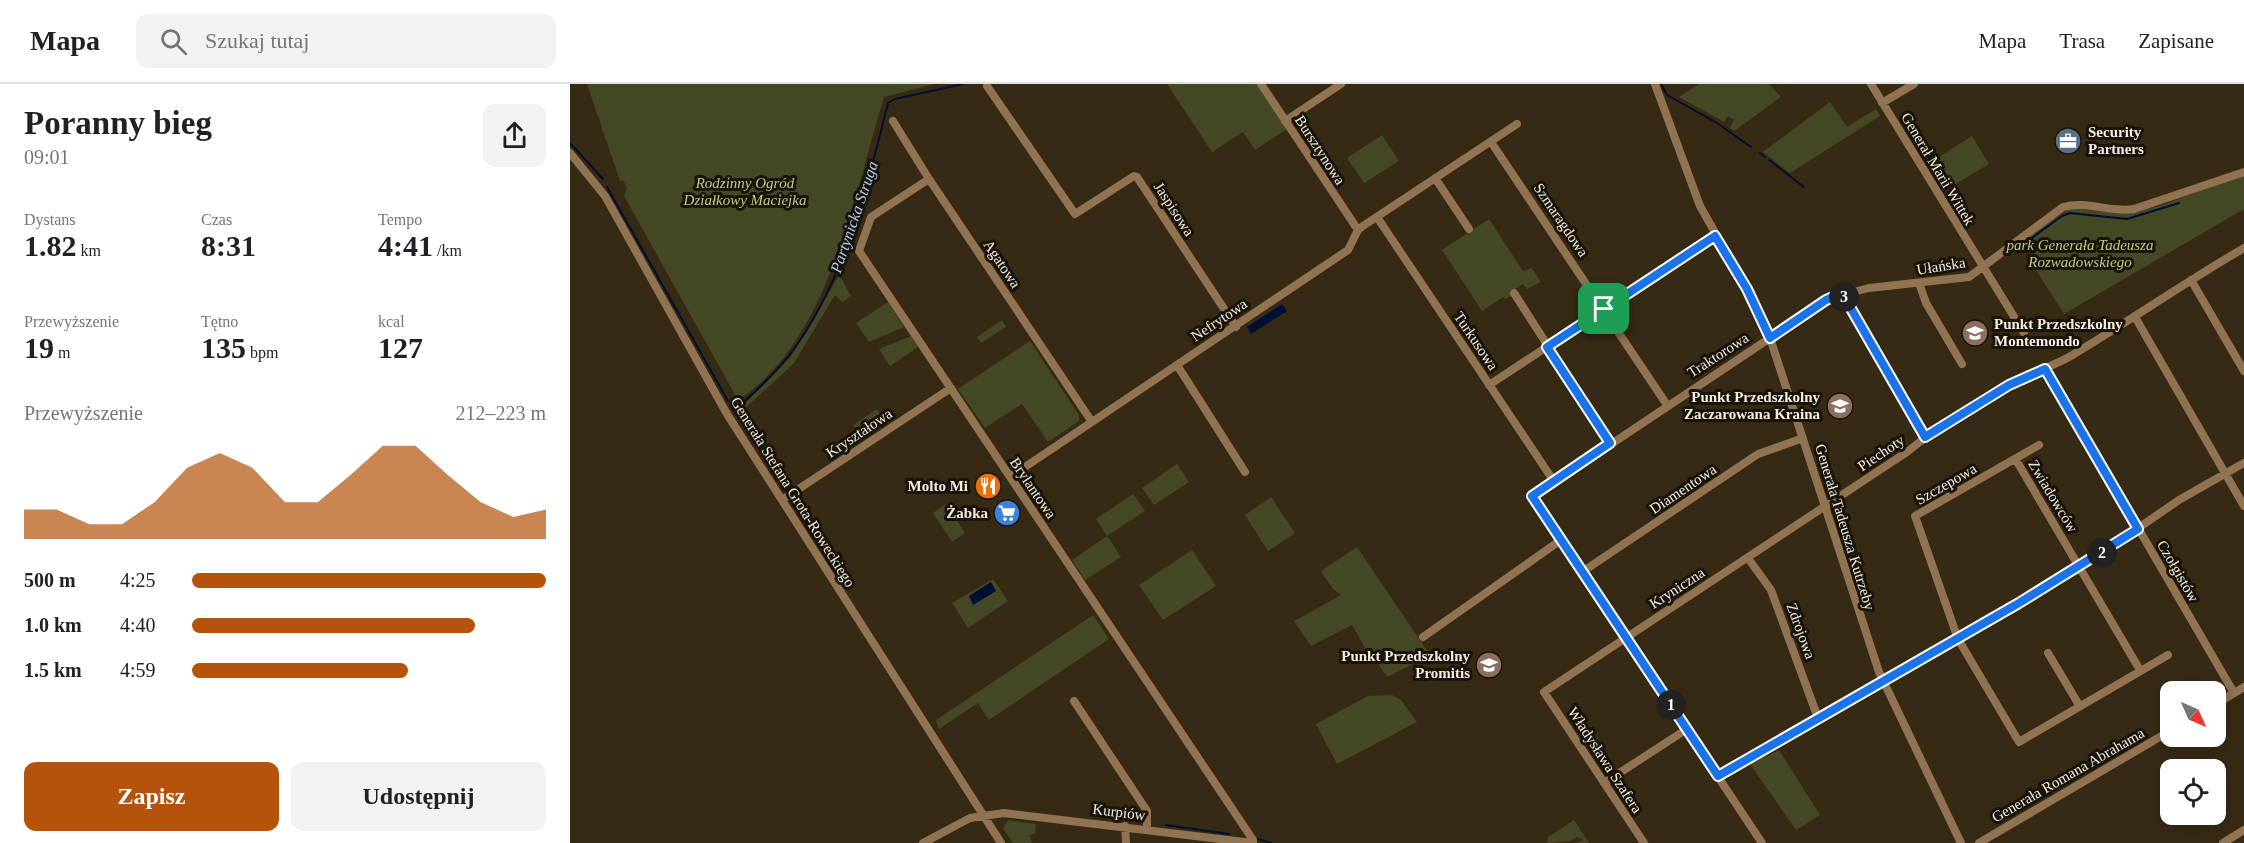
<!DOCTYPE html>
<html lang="pl">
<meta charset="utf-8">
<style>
body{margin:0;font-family:"Times New Roman",serif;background:#f2f2f2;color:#202124;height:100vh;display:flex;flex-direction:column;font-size:22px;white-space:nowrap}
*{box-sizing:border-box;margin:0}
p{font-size:20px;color:#757577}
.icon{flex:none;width:33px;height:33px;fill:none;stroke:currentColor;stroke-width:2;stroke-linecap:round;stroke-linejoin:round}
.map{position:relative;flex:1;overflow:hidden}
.details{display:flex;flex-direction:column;background:#fff;width:570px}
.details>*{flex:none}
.needle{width:39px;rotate:135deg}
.tools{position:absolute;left:1590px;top:597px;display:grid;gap:12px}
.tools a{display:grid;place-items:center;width:66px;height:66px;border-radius:12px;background:#fff;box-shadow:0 3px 15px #0003;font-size:30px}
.pin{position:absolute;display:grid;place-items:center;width:51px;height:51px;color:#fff;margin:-26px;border-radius:12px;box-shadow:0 3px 9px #0006}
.km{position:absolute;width:30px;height:30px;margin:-15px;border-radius:50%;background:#222;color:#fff;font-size:16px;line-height:30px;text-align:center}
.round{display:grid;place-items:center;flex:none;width:63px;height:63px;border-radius:12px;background:#f2f2f2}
.headline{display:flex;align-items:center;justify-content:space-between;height:102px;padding:0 24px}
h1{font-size:33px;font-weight:600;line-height:45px}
.metrics{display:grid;grid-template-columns:repeat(3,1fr);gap:9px;height:102px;padding:6px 24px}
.metrics div{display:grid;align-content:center}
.metrics b{font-size:30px;font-weight:600}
.metrics small{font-size:16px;font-weight:400}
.metrics p{font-size:16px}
.chart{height:168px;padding:12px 24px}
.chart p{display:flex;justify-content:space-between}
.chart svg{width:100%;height:108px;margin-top:6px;fill:#b45309;opacity:.7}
.primary-button{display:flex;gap:12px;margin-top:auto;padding:12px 24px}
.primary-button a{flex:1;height:69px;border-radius:12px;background:#b45309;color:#fff;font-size:24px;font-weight:600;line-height:69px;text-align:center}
.primary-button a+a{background:#f2f2f2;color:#202124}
ul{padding:0 24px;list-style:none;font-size:20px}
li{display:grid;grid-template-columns:96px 72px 1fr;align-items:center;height:45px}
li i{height:15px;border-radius:8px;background:#b45309}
header{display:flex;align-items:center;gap:36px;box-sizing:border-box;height:84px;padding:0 30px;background:#fff;border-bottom:2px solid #e0e0e0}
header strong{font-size:28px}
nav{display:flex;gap:33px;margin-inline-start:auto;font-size:21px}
.search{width:420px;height:54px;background:#f2f2f2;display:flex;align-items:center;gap:15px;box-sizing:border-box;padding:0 21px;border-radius:12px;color:#757577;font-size:22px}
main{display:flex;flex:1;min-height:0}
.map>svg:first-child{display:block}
.green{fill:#454824}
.water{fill:#000f33}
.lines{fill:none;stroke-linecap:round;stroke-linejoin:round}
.stream{stroke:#000f33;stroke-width:2}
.minor{stroke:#917351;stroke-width:8}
.route-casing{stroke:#fff;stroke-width:12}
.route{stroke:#1a73e8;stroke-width:8}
.labels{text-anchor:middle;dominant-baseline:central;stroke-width:6;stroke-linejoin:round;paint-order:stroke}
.poi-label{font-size:15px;font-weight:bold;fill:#f5ede0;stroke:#19140b;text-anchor:end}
.street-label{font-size:15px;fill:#f5ede0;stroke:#19140b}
.park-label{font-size:15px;font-style:italic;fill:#c2ca78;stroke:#19140b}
.water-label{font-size:16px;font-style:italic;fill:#b3cdf5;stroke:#19140b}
</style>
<header>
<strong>Mapa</strong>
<div class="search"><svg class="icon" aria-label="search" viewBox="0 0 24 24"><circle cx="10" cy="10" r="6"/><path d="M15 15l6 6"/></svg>Szukaj tutaj</div>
<nav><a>Mapa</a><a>Trasa</a><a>Zapisane</a></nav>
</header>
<main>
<section class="details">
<div class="headline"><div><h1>Poranny bieg</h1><p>09:01</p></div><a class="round"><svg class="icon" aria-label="share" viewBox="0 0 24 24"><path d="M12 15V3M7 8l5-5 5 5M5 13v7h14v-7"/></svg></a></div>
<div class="metrics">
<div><p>Dystans</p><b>1.82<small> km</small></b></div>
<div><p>Czas</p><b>8:31</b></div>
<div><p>Tempo</p><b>4:41<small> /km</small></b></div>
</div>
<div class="metrics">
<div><p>Przewyższenie</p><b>19<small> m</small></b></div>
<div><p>Tętno</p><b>135<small> bpm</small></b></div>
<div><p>kcal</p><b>127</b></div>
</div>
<div class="chart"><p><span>Przewyższenie</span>212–223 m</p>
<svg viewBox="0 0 160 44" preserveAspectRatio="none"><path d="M0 44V32L10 32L20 38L30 38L40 29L50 15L60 9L70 15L80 29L90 29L100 18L110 6L120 6L130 18L140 29L150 35L160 32V44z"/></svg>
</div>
<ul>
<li><b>500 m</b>4:25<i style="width:100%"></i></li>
<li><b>1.0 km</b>4:40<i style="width:80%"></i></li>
<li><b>1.5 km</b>4:59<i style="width:61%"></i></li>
</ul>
<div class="primary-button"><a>Zapisz</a><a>Udostępnij</a></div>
</section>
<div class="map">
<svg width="1674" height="759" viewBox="0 0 1674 759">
<rect width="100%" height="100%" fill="#372a15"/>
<!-- green -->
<path class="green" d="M17,0H364L314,13C284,110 259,258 168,316L54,112L57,104L53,96L50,97Z
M597,0H687L717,45L685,66L673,48L642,68Z
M1129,0H1199L1211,13L1164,47L1160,44L1164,36L1158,32L1154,38L1109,13Z
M1260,18L1277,43L1306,25L1310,32L1220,89L1193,68Z
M812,51L829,77L794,99L777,74Z
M1402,52L1419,80L1374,107L1358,80Z
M1674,91V125L1494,230L1460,177L1466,173L1456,153L1498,126L1509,125L1558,130L1592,121Z
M919,135L953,187L962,184L971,198L957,205L953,200L942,207L941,212L935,215L933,213L912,227L872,166Z
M268,193L271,194L281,212L272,218L265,211L224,279L169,330L167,327L220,274Z
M318,218L334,243L299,258L286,239Z
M432,236L436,243L411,259L407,253Z
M341,252L348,263L320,282L309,265Z
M460,257L509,331V337L478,358L452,320L415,344L388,305Z
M307,325L316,339L292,355L283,341Z
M607,380L619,398L584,421L572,404Z
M563,410L575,427L537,452L551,473L515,496L502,476L537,452L526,435Z
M701,413L725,449L698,467L675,431Z
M376,420L395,449L382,458L363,429Z
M787,463L860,571L817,593L801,569L797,567L782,541L741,562L724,537L771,511L763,505L751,487Z
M622,466L646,502L593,536L569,501Z
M423,495L438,517L398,544L382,519Z
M523,531L539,555L419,636L408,619L369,645L366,636Z
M822,611L831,616L847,638L767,680L746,640L798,612Z
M1209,666L1250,731L1226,746L1180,680Z
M438,736L466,740L465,750L459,751L462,759H443L433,745Z
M1004,736L1019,759H1006L1014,756L1007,753L1000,757L977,759L978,753Z"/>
<!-- water -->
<path class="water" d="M712,220L717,227L681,250L677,243Z
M421,498L426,507L403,521L399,512Z"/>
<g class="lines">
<!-- stream -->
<path class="stream" d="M1091,0L1097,11L1147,39L1181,63
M0,59L33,95
M1190,69L1195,73
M1199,76L1234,103
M37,103L158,317
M1459,156L1492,132L1500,129L1557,135L1609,119
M161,322L164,327C185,308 207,288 224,265C276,192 297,104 318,19L325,15L393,0
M596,741L659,750
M688,755L701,759"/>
<!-- minor -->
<path class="minor" d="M691,0L788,146
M1085,0L1130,122L1177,205L1200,254L1309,588L1391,759
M1301,0L1454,249
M417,2L505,130L564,92L567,93L666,243
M1312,19L1344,0
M323,37L359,95L522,338
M715,37L771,0
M921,58L1097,321
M0,69L35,112L157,330L431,759
M865,94L899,145
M807,133L983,396
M1621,196L1674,287
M1349,199L1356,219L1392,280
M944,209L1040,359
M1272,209L1355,353
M1565,233L1674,422
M607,281L675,388
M1475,284L1664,609
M919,301L1145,152
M1469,361L1345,432L1388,555L1449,658L1598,571
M1446,376L1570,586
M440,393L778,166L788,146L793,142L947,40
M212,416L381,304
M1178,474L1201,506L1248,634
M1012,488L1188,370L1233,354
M853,553L991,456
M1478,569L1509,621
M504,617L577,727V745
M1646,620L1674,603
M1148,692L1510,484L1609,416L1674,379
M1034,699L1117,645
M555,742L556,759
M353,759L400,734L434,729L683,759V756L289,167L301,133L359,95
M1074,759L974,608L1337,368C1373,339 1415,312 1457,292C1471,285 1485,281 1499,273C1558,238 1614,199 1674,164
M1192,759L962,413L1260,214L1299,204L1399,193L1493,123C1516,116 1541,129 1564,125L1674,88
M1409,759L1600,647
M1653,759L1674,746"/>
</g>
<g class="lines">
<defs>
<path id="route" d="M1145,152L1177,205L1200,254L1256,216L1272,209L1355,353L1439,301L1475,285L1568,445L1449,519L1148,692L962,412L1040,359L977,263Z"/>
</defs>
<!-- route casing -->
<use href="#route" class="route-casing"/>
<!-- route -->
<use href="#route" class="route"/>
</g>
<!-- icons -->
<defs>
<symbol id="office-disc" viewBox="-11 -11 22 22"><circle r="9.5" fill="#5c6f8a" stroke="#19140b"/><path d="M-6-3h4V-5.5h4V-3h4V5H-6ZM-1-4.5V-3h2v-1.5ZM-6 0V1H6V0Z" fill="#fff"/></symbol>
<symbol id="school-disc" viewBox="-11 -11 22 22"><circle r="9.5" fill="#8d6e63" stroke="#19140b"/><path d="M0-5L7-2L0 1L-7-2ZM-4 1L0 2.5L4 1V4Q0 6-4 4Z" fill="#fff"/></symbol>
<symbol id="restaurant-disc" viewBox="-11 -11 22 22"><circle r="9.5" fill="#e8710a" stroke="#19140b"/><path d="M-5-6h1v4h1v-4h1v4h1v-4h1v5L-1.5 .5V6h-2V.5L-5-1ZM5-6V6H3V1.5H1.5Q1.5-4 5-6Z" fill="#fff"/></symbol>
<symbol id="supermarket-disc" viewBox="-11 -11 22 22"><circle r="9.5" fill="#3f7fe0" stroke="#19140b"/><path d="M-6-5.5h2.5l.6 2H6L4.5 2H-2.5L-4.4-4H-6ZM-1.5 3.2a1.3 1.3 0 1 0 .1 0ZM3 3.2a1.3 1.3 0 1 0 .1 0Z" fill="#fff"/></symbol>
</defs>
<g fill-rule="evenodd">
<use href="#office-disc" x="1483" y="42" width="30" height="30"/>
<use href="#school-disc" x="1390" y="234" width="30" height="30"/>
<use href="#school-disc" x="1255" y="307" width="30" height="30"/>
<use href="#restaurant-disc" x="403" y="387" width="30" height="30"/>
<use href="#supermarket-disc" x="422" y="414" width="30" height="30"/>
<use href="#school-disc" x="904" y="566" width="30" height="30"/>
</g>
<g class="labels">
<!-- poi labels -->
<g class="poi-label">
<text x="1518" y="48" text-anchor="start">Security<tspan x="1518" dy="17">Partners</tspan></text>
<text x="1424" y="240" text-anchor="start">Punkt Przedszkolny<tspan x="1424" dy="17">Montemondo</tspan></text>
<text x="1250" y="313">Punkt Przedszkolny<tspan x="1250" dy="17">Zaczarowana Kraina</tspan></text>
<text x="398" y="402">Molto Mi</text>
<text x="418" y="429">Żabka</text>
<text x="900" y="572">Punkt Przedszkolny<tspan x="900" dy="17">Promitis</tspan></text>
</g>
<!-- street labels -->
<g class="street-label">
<text transform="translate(750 66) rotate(57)">Bursztynowa</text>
<text transform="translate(1368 85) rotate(59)">Generał Marii Wittek</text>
<text transform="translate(604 125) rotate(57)">Jaspisowa</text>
<text transform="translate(991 136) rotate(56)">Szmaragdowa</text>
<text transform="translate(432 180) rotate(56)">Agatowa</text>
<text transform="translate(1371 182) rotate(-9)">Ułańska</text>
<text transform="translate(649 236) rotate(-34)">Nefrytowa</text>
<text transform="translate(906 257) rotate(56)">Turkusowa</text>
<text transform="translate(1148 271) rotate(-33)">Traktorowa</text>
<text transform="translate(289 349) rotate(-34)">Kryształowa</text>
<text transform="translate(1311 369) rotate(-34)">Piechoty</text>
<text transform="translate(1376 400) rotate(-30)">Szczepowa</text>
<text transform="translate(463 404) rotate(56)">Brylantowa</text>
<text transform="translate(1113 405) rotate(-34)">Diamentowa</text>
<text transform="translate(223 408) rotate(58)">Generała Stefana Grota-Roweckiego</text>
<text transform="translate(1483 412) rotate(59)">Zwiadowców</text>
<text transform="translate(1275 443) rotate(73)">Generała Tadeusza Kutrzeby</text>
<text transform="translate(1608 487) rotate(60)">Czołgistów</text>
<text transform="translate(1107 504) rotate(-33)">Kryniczna</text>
<text transform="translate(1231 547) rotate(70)">Zdrojowa</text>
<text transform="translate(1035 676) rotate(57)">Władysława Szafera</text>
<text transform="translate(1498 691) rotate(-30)">Generała Romana Abrahama</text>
<text transform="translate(549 728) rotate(7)">Kurpiów</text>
</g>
<!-- park labels -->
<g class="park-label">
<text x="175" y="99">Rodzinny Ogród<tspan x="175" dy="17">Działkowy Maciejka</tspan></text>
<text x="1510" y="161">park Generała Tadeusza<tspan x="1510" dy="17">Rozwadowskiego</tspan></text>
</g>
<!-- water labels -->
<g class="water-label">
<text transform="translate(284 133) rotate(-71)">Partynicka Struga</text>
</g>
</g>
</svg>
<div class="tools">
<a><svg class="needle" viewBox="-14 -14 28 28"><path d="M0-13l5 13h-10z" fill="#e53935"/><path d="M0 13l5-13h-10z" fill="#757577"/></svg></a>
<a><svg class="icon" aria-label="locate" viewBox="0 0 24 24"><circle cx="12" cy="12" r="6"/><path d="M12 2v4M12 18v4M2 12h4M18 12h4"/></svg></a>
</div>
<div class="pin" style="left:1034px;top:225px;background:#1e9e55"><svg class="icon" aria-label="arrive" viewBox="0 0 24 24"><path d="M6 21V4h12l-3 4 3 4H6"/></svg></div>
<b class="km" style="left:1101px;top:621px">1</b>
<b class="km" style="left:1532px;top:469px">2</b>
<b class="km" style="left:1274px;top:213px">3</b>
</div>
</main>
